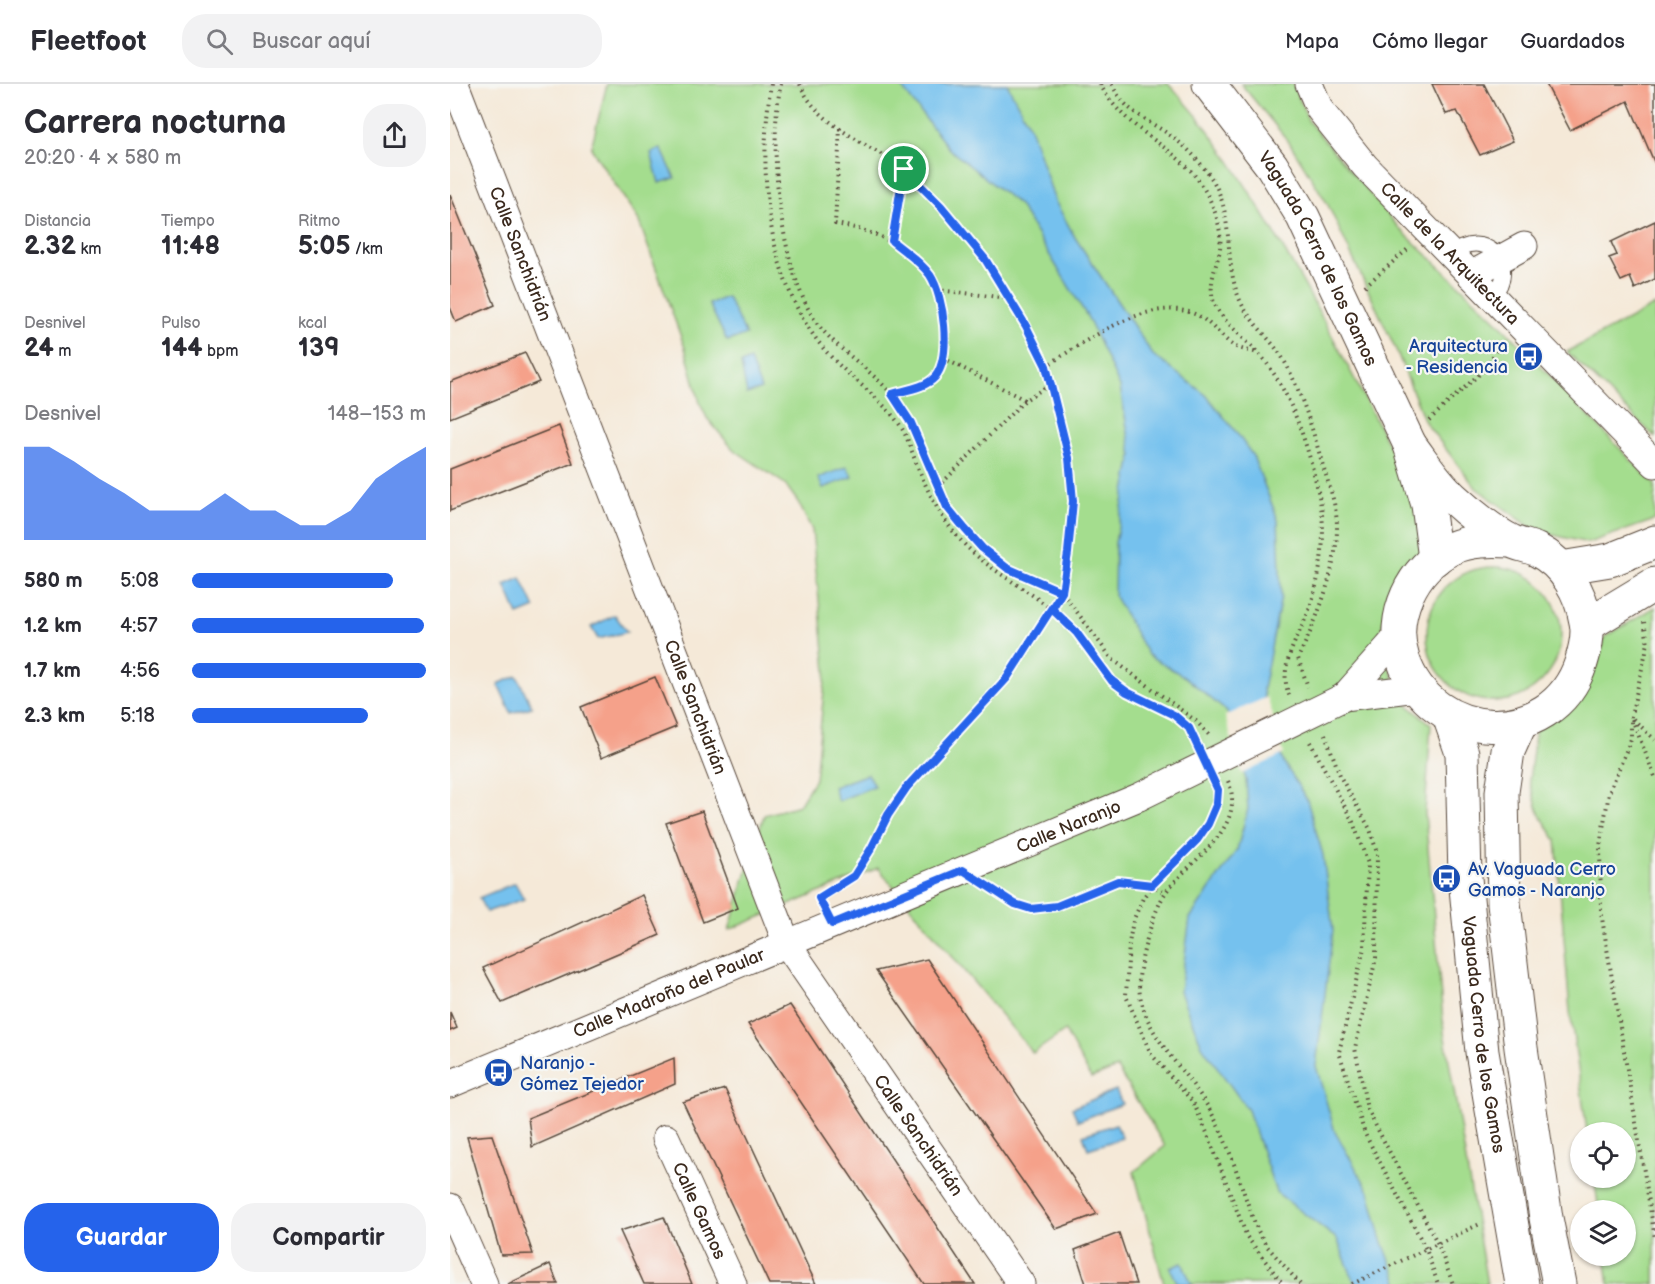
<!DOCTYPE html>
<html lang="es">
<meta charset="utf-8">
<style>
body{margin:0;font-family:"Balsamiq Sans",sans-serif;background:#f2f2f3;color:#2b2b33;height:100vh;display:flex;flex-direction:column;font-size:22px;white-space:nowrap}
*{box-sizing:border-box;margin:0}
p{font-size:20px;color:#7c7c81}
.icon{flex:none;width:33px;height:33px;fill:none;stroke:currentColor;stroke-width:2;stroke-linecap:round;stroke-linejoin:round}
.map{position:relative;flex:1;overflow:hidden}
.details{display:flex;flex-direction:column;background:#fff;width:450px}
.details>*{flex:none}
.controls{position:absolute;left:1120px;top:1038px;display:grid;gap:12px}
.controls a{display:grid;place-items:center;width:66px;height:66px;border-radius:50%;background:#fff;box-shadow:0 2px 4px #0004;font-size:30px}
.pin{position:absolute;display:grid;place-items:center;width:51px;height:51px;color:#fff;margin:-26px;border:3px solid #fff;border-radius:50%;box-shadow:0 2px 6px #0007}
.round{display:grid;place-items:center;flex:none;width:63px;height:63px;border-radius:24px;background:#f2f2f3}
.headline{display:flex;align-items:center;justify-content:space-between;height:102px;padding:0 24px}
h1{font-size:33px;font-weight:700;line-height:45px}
.figures{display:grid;grid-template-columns:repeat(3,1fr);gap:9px;height:102px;padding:6px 24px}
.figures div{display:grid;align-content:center}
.figures b{font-size:26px;font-weight:700}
.figures small{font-size:16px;font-weight:400}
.figures p{font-size:16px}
.chart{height:168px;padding:12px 24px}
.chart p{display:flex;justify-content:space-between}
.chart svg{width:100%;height:108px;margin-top:6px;fill:#2563eb;opacity:.7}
.cta{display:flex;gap:12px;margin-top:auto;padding:12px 24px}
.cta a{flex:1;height:69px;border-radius:24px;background:#2563eb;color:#fff;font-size:24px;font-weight:700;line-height:69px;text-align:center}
.cta a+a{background:#f2f2f3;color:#2b2b33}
ul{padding:0 24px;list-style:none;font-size:20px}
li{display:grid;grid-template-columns:96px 72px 1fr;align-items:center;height:45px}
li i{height:15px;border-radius:8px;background:#2563eb}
header{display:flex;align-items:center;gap:36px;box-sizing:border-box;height:84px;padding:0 30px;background:#fff;border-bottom:2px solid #e1e1e2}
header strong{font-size:28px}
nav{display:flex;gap:33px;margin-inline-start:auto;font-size:21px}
.search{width:420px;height:54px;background:#f2f2f3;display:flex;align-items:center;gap:15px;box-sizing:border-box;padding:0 21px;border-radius:24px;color:#7c7c81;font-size:22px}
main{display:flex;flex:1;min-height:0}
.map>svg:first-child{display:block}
.green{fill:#a4dd8e;stroke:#708456;stroke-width:1.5}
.water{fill:#74c1ee;stroke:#587686;stroke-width:1.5}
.pier{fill:#f5e9d8}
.building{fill:#f5a18a}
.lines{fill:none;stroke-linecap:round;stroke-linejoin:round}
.service-casing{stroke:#57473a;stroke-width:16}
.minor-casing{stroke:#57473a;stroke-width:29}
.tertiary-casing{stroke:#57473a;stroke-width:35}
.secondary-casing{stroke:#57473a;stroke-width:35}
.path{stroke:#57473a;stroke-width:4;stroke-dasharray:1.5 4.5;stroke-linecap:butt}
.service{stroke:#fff;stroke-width:14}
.minor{stroke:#fff;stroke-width:27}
.tertiary{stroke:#fff;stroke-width:33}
.secondary{stroke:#fff;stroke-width:33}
.minor-bridge-casing{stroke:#57473a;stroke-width:29;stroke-linecap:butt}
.minor-bridge{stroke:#fff;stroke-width:27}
.route-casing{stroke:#fff;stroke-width:12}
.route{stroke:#2563eb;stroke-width:8}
.labels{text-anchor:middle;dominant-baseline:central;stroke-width:4.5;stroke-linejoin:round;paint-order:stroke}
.street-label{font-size:18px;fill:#3b2a1e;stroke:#f6f6f2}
.transit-label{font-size:18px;fill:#164399;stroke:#f6f6f2;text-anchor:start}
</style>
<header>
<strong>Fleetfoot</strong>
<div class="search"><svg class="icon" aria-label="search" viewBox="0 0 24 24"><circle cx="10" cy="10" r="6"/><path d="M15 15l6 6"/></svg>Buscar aquí</div>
<nav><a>Mapa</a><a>Cómo llegar</a><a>Guardados</a></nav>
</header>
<main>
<section class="details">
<div class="headline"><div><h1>Carrera nocturna</h1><p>20:20 · 4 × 580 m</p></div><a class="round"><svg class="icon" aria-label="share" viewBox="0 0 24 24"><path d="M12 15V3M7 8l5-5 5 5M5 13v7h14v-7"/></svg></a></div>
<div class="figures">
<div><p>Distancia</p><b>2.32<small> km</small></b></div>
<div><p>Tiempo</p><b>11:48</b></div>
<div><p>Ritmo</p><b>5:05<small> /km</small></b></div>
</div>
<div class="figures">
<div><p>Desnivel</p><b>24<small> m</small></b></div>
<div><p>Pulso</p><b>144<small> bpm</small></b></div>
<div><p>kcal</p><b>139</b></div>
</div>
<div class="chart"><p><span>Desnivel</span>148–153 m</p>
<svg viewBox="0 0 160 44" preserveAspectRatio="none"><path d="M0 44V6L10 6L20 12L30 19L40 25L50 32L60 32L70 32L80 25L90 32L100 32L110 38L120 38L130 32L140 19L150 12L160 6V44z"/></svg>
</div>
<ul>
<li><b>580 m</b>5:08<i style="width:86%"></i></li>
<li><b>1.2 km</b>4:57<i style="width:99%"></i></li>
<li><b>1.7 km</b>4:56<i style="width:100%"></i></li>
<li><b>2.3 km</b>5:18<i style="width:75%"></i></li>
</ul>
<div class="cta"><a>Guardar</a><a>Compartir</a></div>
</section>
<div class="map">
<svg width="1205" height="1200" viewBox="0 0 1205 1200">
<rect width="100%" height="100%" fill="#f6f6f2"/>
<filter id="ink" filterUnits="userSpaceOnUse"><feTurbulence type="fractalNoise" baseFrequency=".0167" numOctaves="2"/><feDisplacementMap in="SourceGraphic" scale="12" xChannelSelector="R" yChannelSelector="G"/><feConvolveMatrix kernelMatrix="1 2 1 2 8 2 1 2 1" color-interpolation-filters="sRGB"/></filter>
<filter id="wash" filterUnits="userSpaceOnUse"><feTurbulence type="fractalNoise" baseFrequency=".008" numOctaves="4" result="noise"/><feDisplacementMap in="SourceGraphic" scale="24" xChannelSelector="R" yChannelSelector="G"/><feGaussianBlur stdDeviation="1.35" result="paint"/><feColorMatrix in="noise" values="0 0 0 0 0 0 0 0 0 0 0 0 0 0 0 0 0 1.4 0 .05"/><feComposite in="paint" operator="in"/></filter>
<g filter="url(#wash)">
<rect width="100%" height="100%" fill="#f5e9d8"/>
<!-- green -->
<path class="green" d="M157,0H718C758,39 787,87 816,135C879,239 931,348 987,456L943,498L930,551L950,615L981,640L975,729L994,948L1037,1200H714L684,1088L715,1062L667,984L641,994L615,947L583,969L428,784L279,846L314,731L349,721L365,695L376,587L362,446L348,418L335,400L283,365L257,334L250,319L235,264L188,135L141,64Z
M791,0H843L859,38L950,145L1050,240L1205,401V436L1138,459L1086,447L1026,404L975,338L947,268L877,119L839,58Z
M1205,221V353L1117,268Z
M977 550a67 67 0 1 1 134 0a67 67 0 1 1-134 0Z
M1205,523V1200H1159L1155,1172H1176V1126H1149L1144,1094H1176V1048H1137L1120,928L1106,756L1089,729L1079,697L1086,643C1132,617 1141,604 1155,553Z"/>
<!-- water -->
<path class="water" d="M449,0H557L580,43L605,117L626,155L703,271L756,311L786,348L803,372L828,436L831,513L813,605L816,626L833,677L857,716L873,771L883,846L866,982L885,1048L919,1107L931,1153L949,1200H905L887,1155L826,1108L798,1026L752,962L730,908L740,834L787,766L798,725L796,696L777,628L735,593L698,571L664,511L665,459L682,372L670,303L637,232L569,121L499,65Z
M211,64L225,94L209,99L201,69Z
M277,213L296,251L277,257L259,220Z
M300,276L311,305L297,310L291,280Z
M397,383L403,393L373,404L368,394Z
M71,494L85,524L68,531L55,501Z
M165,531L177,548L148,555L141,543Z
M67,592L82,623L61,629L48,600Z
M418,690L424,702L388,717L383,703Z
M65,799L74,815L36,828L29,814Z
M666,1006L672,1020L628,1037L622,1024Z
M666,1040L672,1054L638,1065L633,1051Z
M732,1179L742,1200H728L720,1184Z"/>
<!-- pier -->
<path class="pier" d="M817,613L834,670L792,690L775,632Z"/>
<g id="blocks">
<!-- building -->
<path class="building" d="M982,0H1034L1063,57L1030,71L1007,27L996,30Z
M1096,0H1205V80L1178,17L1120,46Z
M0,110L45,221L6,238L0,223Z
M1205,137V195L1185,205L1180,193L1171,197L1159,174L1167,171L1161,158Z
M75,269L89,298L0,334V298Z
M109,342L123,379L0,427V385Z
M205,593L226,643L151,674L131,623Z
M252,727L288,824L253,838L216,739Z
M192,811L210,851L52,919L33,884Z
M477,875L647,1130L606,1145L426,887Z
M340,921L525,1200H474L298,940Z
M0,928L7,944L0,947Z
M224,974L225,1000L82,1063L78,1034Z
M275,1005L366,1200H319L233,1018Z
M42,1051L83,1170L51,1171L17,1053Z
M214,1133L242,1200H194L170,1147Z
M669,1149L686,1200H636L625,1166Z
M100,1180L108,1200H58Z"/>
</g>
</g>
<g filter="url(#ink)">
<use href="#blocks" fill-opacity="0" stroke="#57473a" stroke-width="1.5"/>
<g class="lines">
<defs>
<path id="service" d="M1001,171C1033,141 1073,181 1042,213"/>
<g id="minor">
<path id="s1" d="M5,0L337,860L571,1200"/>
<path id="s2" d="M859,0L870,26L915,82L1205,380"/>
<path d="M1021,191L1074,162"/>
<path d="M894,613L949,551"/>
<path d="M894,613L967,604"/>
<path id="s3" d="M0,1000L689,713"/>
<path id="s4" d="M216,1054L283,1200"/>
<path d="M0,1123L34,1200"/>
</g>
<path id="tertiary" d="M1111,484L1160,476L1205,458
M1137,541L1205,500"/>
<g id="secondary">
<path id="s5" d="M759,0L822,82L853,133L960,361L978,421L985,475"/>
<path d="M960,361C973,378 986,399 1003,414C1017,427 1044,449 1061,457C1069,461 1079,462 1087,466C1115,480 1131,509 1136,538C1139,551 1135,566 1131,579C1102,666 981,660 953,575C939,533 962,483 1002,464C1021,456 1040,456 1060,457"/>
<path id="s6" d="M999,632L1012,669L1015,794L1032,968L1072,1200"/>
<path d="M1071,638L1058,667L1052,708L1054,819L1071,964L1096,1134L1109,1200"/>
</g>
</defs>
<!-- service casing -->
<use href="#service" class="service-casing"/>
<!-- minor casing -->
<use href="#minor" class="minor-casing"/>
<!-- tertiary casing -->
<use href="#tertiary" class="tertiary-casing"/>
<!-- secondary casing -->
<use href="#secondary" class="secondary-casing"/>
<!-- path -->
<path class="path" d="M321,0C308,84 315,190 370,260C392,289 425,308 447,337C458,351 462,370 469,386C479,410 490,432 507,452C533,484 573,501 603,527C625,546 637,568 654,590C681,622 727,617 746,659
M331,0C317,62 330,191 369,242C393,271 429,290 450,321C471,352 477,392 498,424C512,446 535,472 558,485C575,494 594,501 612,508L557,594L457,703L438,731L421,765L404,792L369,814L372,819
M350,0C368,44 423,60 457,88C543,157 625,306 623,418C622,448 616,479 612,508L662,575L746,637L759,651
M650,0C676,50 729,61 754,105C765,124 774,148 769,170C765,185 759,200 763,215C769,238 804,260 818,281C844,317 860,368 869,412C877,447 872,485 861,520C852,550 825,581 840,613
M662,0C676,32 704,37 729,58C742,68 753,82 762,95C785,132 773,175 789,214C799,239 824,256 836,280C853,313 863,347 873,382C879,401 886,420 887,440C888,483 867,536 848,574L858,603
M390,44L385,140C416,145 444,155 467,177C491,198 507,266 485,293C476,304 456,306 443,310
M442,157L454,85
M915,202L959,164
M487,206L558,214
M493,274L575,316
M596,282C635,258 700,209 747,231C762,239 772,255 786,263C793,266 801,267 808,269
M979,336L1035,285L1051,259
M488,403L575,316L601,300
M1194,538L1198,559L1181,632V655L1159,709L1150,762L1151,828L1205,1154
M1182,635L1205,693
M1183,635L1205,656
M875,650L891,694L920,745L927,769L926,874L905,964L917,1025L988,1160L1003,1200
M860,658L903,738L918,780L914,864L889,968L915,1050L976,1165L988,1200
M778,697C798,745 740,775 716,808C704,825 690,874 689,895C687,947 737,985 761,1028C782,1065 792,1108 808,1147L816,1161L850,1200
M767,704V719L758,740L747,756L712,788L693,814L683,837L679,859L676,912L701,970L743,1018L758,1051L797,1153L833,1200
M538,803C552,812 567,824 584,825C632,829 664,773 715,809
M902,1200L1032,1139"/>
<!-- service -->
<use href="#service" class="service"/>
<!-- minor -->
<use href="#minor" class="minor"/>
<!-- tertiary -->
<use href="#tertiary" class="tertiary"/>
<!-- secondary -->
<use href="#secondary" class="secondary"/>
<defs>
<path id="minor-bridge" d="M689,713L894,613"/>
</defs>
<!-- minor-bridge casing -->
<use href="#minor-bridge" class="minor-bridge-casing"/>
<!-- minor-bridge -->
<use href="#minor-bridge" class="minor-bridge"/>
</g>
</g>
<g class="lines" filter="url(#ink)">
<defs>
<path id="route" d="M454,85L491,122L535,175L576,242L596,282L619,374L623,417L618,469L612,508L557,594L457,703L438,731L421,765L404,792L369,814L382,840L513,786L565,820L581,825L607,822L668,797L702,801L747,756L758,740L767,719L768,706L739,644L724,631L677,608L662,597L626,548L602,525L612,508L557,484L532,464L515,445L497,423L461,339L442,310C455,306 475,304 485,293C502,273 494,212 480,191C470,177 455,168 442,157L454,85"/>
</defs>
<!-- route casing -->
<use href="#route" class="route-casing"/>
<!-- route -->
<use href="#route" class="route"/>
</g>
<!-- icons -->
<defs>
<symbol id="bus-disc" viewBox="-11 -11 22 22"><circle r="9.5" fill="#1a4fb4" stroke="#f6f6f2"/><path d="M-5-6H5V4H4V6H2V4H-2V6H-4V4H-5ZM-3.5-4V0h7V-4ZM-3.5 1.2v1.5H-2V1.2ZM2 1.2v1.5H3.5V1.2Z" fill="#fff"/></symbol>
</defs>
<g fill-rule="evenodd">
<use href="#bus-disc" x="1062" y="256" width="33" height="33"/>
<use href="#bus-disc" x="980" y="778" width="33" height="33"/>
<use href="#bus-disc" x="32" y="972" width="33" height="33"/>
</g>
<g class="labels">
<!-- street labels -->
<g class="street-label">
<text stroke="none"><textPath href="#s1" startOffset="182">Calle Sanchidrián</textPath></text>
<text stroke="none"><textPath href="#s2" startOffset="222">Calle de la Arquitectura</textPath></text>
<text stroke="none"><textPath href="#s5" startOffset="207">Vaguada Cerro de los Gamos</textPath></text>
<text stroke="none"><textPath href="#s1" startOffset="668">Calle Sanchidrián</textPath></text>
<text stroke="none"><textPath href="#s3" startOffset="670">Calle Naranjo</textPath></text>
<text stroke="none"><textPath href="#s3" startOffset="237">Calle Madroño del Paular</textPath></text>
<text stroke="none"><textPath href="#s6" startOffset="322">Vaguada Cerro de los Gamos</textPath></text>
<text stroke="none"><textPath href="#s1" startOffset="1154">Calle Sanchidrián</textPath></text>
<text stroke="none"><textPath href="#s4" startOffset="80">Calle Gamos</textPath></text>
</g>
<!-- transit labels -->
<g class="transit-label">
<text x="1058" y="262" text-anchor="end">Arquitectura<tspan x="1058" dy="21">- Residencia</tspan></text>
<text x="1018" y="785">Av. Vaguada Cerro<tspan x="1018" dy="21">Gamos - Naranjo</tspan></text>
<text x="70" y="979">Naranjo -<tspan x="70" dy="21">Gómez Tejedor</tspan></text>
</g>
</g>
</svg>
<div class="controls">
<a><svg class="icon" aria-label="locate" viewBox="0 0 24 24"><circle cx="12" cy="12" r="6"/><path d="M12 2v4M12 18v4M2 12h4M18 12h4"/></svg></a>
<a><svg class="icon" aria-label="layers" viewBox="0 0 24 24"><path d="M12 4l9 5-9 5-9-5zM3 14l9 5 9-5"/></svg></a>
</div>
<div class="pin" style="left:454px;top:85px;background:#1e9e55"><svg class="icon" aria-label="arrive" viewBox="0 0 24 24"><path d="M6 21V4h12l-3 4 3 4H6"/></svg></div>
</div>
</main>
